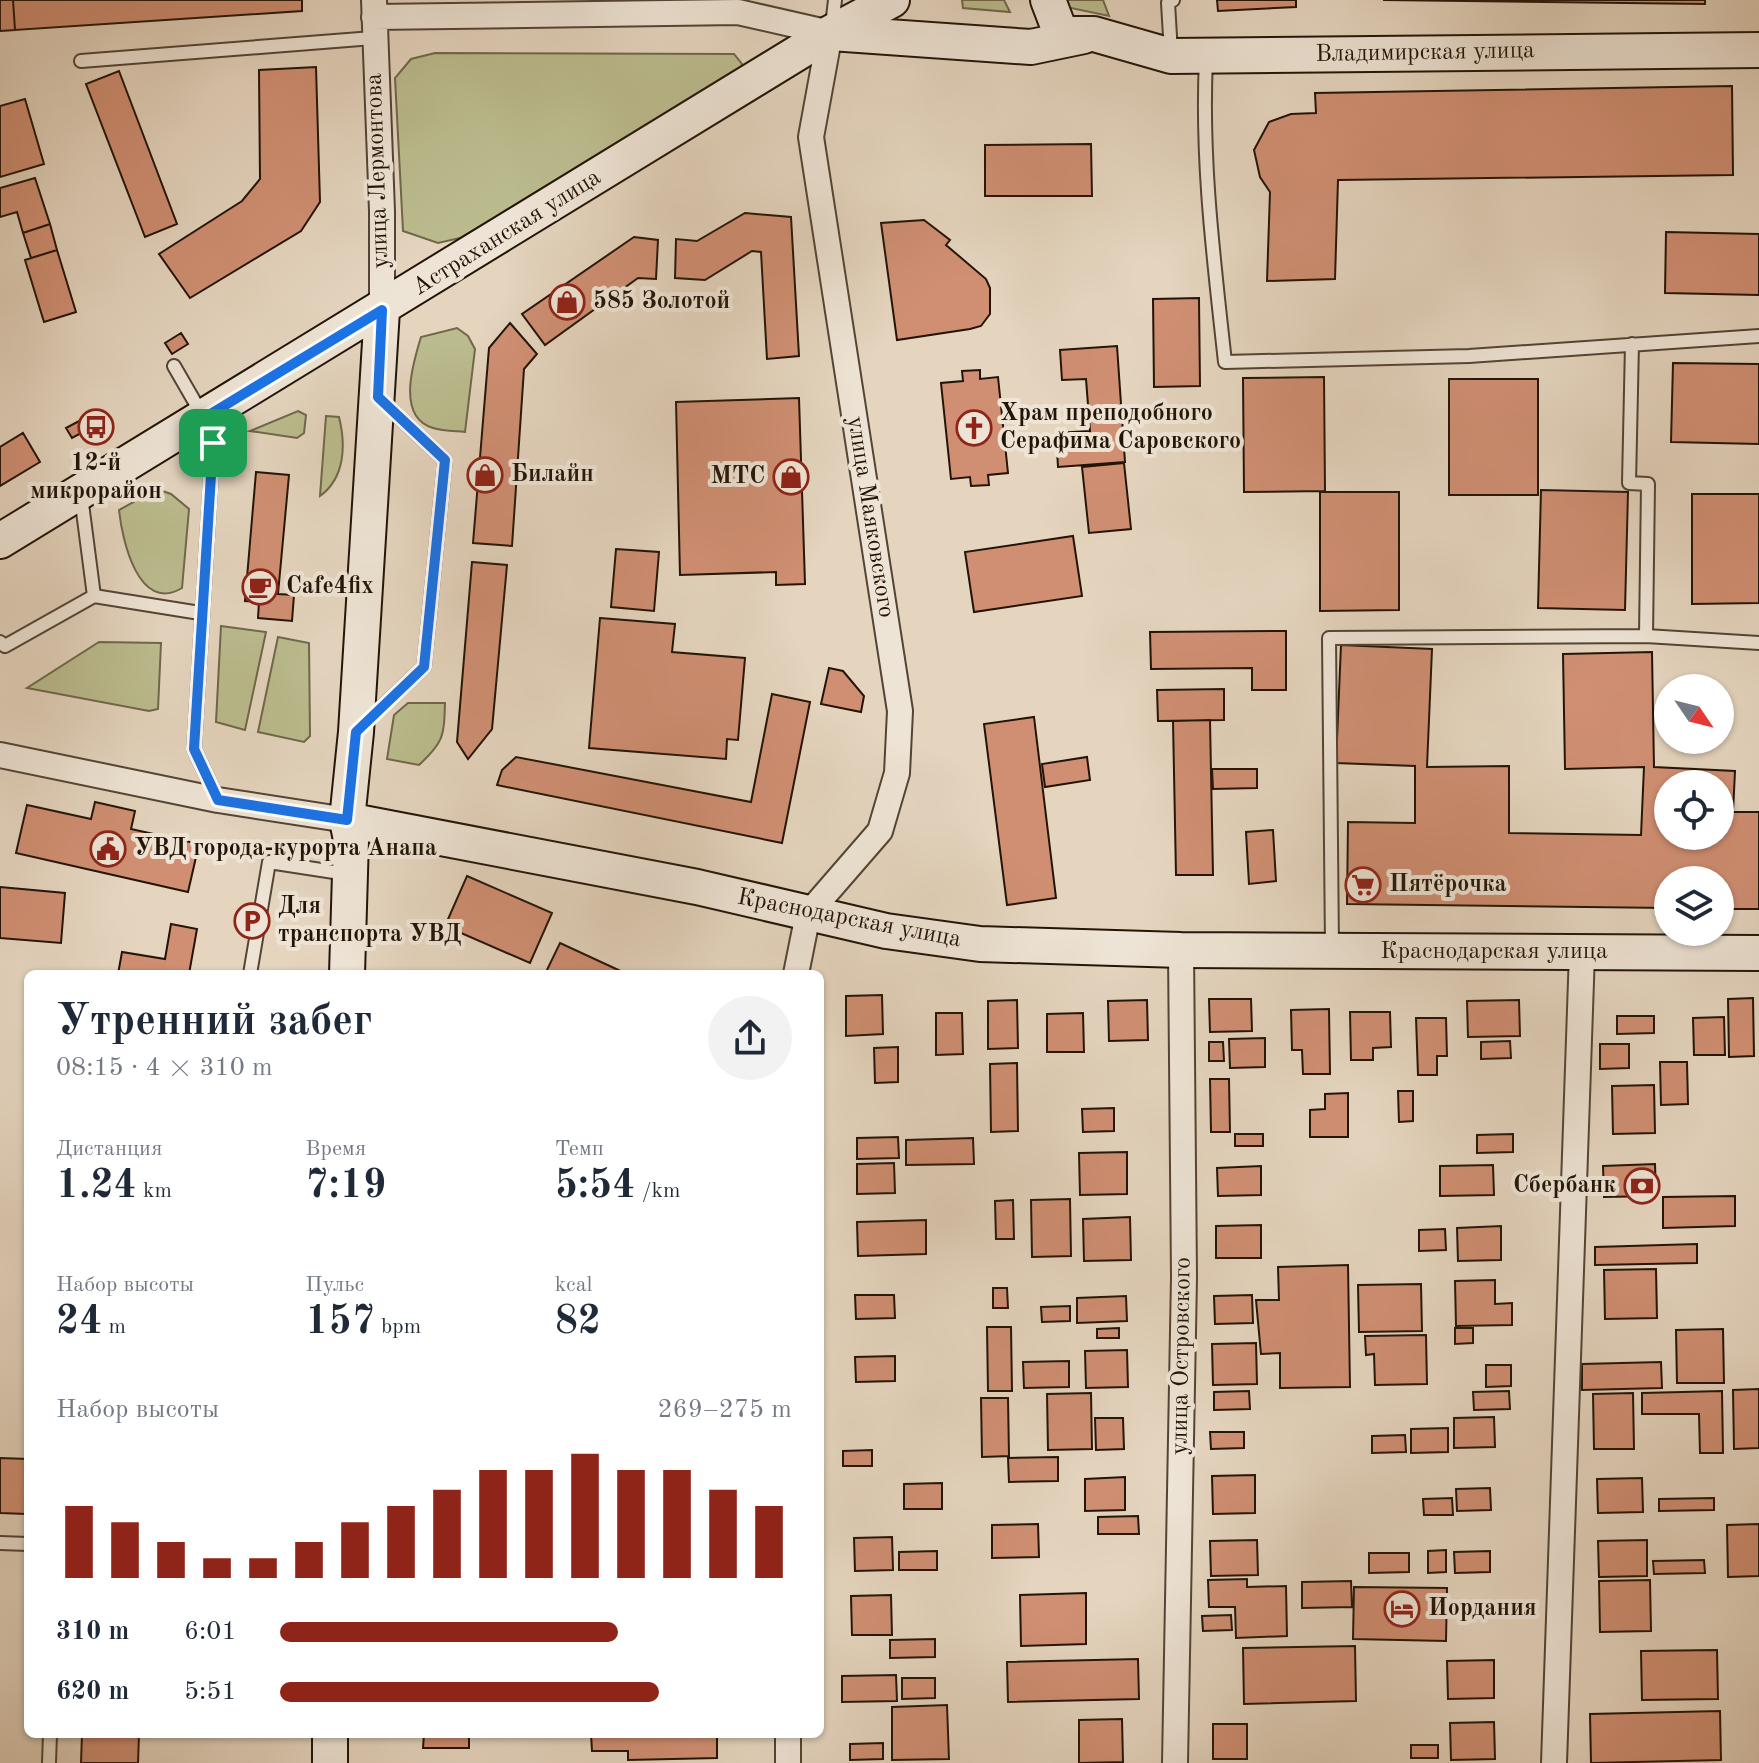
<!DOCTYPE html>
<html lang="ru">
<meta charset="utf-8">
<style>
body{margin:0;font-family:"Old Standard TT",serif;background:#f2f2f3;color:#1f2937;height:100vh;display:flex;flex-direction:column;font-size:30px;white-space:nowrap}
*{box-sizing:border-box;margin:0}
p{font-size:26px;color:#747a83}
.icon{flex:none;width:44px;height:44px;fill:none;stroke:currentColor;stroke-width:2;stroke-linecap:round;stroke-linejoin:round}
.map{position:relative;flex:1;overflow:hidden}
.panel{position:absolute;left:24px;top:970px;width:800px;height:768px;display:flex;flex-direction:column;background:#fff;border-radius:12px;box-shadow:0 2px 6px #0004}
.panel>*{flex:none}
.needle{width:52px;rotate:125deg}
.buttons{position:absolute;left:1654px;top:674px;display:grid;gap:16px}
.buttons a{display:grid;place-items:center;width:80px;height:80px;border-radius:50%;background:#fff;box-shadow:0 2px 6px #0004;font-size:40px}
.pin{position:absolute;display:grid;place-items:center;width:68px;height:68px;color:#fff;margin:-34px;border-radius:16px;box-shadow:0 4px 12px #0006}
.round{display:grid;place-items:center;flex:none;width:84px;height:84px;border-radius:42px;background:#f2f2f3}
.head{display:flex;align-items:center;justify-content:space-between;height:136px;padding:0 32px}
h1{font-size:44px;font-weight:700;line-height:60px}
.stats{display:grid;grid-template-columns:repeat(3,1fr);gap:12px;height:136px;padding:8px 32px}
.stats div{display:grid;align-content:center}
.stats b{font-size:40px;font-weight:700}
.stats small{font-size:22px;font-weight:400}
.stats p{font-size:22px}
.chart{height:224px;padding:16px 32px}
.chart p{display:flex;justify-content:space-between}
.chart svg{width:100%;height:144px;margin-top:8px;stroke:#8f2418;stroke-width:6}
ul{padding:0 32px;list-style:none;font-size:26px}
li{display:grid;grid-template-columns:128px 96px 1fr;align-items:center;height:60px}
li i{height:20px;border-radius:10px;background:#8f2418}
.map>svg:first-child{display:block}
.green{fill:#bbbc8e;stroke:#6f684a;stroke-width:2}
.building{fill:#d08f73;stroke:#231407;stroke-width:2;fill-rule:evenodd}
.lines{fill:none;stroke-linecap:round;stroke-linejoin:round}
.lane-casing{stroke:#544435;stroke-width:16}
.street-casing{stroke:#544435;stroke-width:28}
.secondary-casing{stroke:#231407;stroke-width:38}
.lane{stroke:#eee4d5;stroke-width:12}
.street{stroke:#eee4d5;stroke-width:24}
.secondary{stroke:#eee4d5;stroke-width:34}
.route-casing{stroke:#fff;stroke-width:16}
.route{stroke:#1a73e8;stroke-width:10}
.labels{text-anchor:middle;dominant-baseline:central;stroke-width:8;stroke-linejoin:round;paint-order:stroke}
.street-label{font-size:24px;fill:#231407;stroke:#eee4d5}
.poi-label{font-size:24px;font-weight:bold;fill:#231407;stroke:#eee4d5;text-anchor:start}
</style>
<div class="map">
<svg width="1759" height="1763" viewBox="0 0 1759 1763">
<rect width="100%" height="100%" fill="#e5d5bf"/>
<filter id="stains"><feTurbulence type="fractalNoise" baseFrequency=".0025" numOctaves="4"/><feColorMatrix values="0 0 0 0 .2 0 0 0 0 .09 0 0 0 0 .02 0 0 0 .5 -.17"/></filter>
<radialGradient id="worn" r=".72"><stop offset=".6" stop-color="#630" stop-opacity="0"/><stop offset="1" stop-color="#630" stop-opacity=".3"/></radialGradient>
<!-- green -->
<path class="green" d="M962,0H1004L1010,12L963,8Z
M1063,0H1103L1109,16L1066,7Z
M435,53L734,54L742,64L740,76L460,238L438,243L403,231L395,78L411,59Z
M457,328L468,336L475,349L465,432C455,431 443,431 433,428C396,417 413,363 421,337Z
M298,411L306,415L304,433L297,438L250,431Z
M326,416L339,417C346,445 345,478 320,496Z
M157,489L171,494L189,509L182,588C138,614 122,539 119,510Z
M221,626L266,632L245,730L216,722Z
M278,637L309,643L310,736L304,742L258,732Z
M99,642L161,643L158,709L149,711L27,688Z
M408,703H445C444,736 444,742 419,765L387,759L394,715Z"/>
<!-- building -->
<path class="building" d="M0,0H13L15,30L0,31Z
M13,0H302V11L15,30Z
M1217,0H1296V7L1218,11Z
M1383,0H1705V4Z
M316,67L320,202L301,231L190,298L159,254L242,201L260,179L259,70Z
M119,71L177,224L145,237L86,84Z
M1732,86L1733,175L1338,180L1335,279L1267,281L1270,192L1260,177L1254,150L1269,122L1291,114L1316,113L1315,93Z
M25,99L44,164L0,177V106Z
M1091,144L1092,196H985V145Z
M35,178L50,224L23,233L17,212L0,217V188Z
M745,213L791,217L799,356L767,359L761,252L752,251L705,280L675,278L676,239L697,241Z
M924,220L950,240L946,245L986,279L990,288V314L981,326L970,329L897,340L881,223Z
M50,224L57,250L31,258L23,233Z
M1666,232L1759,234V295L1665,293Z
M634,237L658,240L656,279L638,278L545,345L522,314Z
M57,250L76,312L44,322L25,260Z
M1199,298L1200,386L1154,387L1153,299Z
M510,323L537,354L524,369L512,546L473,543L489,348Z
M181,333L188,344L172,354L165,343Z
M1117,346L1125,462L1058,467L1056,433L1090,431L1086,379L1062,380L1060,350Z
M1673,363L1759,364V444L1671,442Z
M980,370V379L998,377L1008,473L988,475L989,485L971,486L970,477L951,479L941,383L963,381L962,371Z
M1324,377L1325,491L1244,492L1243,378Z
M1449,379H1538V495H1449Z
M799,398L805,584L776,585V572L680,575L676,402Z
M94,413L100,423L72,438L66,428Z
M23,433L40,462L0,486V447Z
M1124,463L1131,529L1089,533L1082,467Z
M256,472L289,475L278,594L294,595L292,621L258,618L259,602L245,601Z
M1541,490L1628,492L1625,610L1538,608Z
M1320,492H1399V610L1320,611Z
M1692,494H1759V603L1692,604Z
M1073,536L1082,596L974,612L965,552Z
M616,549L659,552L654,611L611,607Z
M472,562L507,565L492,729L468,759L457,742Z
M600,618L675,624L672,652L745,658L738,740L727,739L726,759L589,748Z
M1286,631V690H1252V668L1151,669L1150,632Z
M1341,645L1432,649L1427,767L1509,766V833L1641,835L1644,767L1565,769L1563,654L1652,652L1654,767L1735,771L1733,812H1759V909H1720V880H1668V908L1347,904L1348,822L1415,823V766L1336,763ZM1668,784H1720V836H1668Z
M829,668L843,671L864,696L861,712L821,704Z
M1224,689V720L1158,721L1157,690Z
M772,694L810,702L782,843L497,785L502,770L516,757L751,802Z
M1034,717L1056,898L1007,905L984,724Z
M1210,720L1213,875H1176L1173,721Z
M1087,757L1090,780L1045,787L1042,764Z
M1212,769H1257V788L1213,789Z
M95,802L135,811L131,829L199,844L188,892L16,853L27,805L91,819Z
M1273,830L1276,881L1249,884L1246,832Z
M467,876L552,913L530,963L445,926Z
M0,887L65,893L61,943L0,938Z
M171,924L197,929L189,974H118L122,952L165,959Z
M560,943L627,974H545Z
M882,995L883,1034L846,1036V996Z
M1753,998L1754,1056L1729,1057L1728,999Z
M1209,999H1251L1252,1031L1210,1032Z
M1017,1000L1018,1048L988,1049V1001Z
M1147,1000L1148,1040L1109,1041L1108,1001Z
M1519,1000L1520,1036L1468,1037L1467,1001Z
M1329,1009L1330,1074H1303L1302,1050H1292L1291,1010Z
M1350,1012H1390L1391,1047L1373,1048V1060H1351Z
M936,1013H962L963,1054L936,1055Z
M1083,1013L1084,1052H1047V1014Z
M1617,1016H1654V1033L1617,1034Z
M1724,1017L1725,1055H1694L1693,1018Z
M1416,1018H1446L1447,1056H1437V1075H1418Z
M1265,1038V1067L1230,1068L1229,1039Z
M1510,1041L1511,1058L1481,1059V1042Z
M1209,1042H1223L1224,1061H1209Z
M1600,1044H1629V1068L1600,1069Z
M898,1047V1082L875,1083L874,1048Z
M1660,1062H1687L1688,1104L1661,1105Z
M1017,1063L1018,1131L991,1132L990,1064Z
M1210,1079H1229L1230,1132H1211Z
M1654,1085L1655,1133L1613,1134L1612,1086Z
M1398,1091H1413V1121L1399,1122Z
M1348,1093V1137H1310V1110L1325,1109V1094Z
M1114,1108V1131L1083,1132L1082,1109Z
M1235,1134H1263V1146H1235Z
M1513,1134V1152L1477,1153V1135Z
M898,1137L899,1158L857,1159V1138Z
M973,1138L974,1164L906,1165V1140Z
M1127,1152V1194L1080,1195L1079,1153Z
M894,1163L895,1193L857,1194V1164Z
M1655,1164L1656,1196L1604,1197L1603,1166Z
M1493,1165L1494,1195L1440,1196V1166Z
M1261,1166V1195L1218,1196L1217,1168Z
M1735,1196V1226L1663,1228V1197Z
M1070,1199L1071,1256L1032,1257L1031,1200Z
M1013,1200L1014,1239H996L995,1201Z
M1130,1217L1131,1260L1084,1261L1083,1219Z
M926,1220V1254L858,1256L857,1222Z
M1261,1225V1258H1216V1226Z
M1501,1226V1260L1458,1261L1457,1228Z
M1445,1229L1446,1250L1419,1251V1230Z
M1697,1244V1263L1595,1265V1247Z
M1348,1265L1350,1387L1280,1388V1353L1261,1354L1256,1300H1279L1278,1267Z
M1656,1269L1657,1318L1605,1319L1604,1270Z
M1495,1280V1304L1512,1303V1325L1456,1326L1455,1281Z
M1421,1284L1422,1331L1359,1332L1358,1285Z
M993,1288H1007L1008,1308H993Z
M855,1295H894L895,1318L856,1319Z
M1252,1295L1253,1323L1215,1324L1214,1296Z
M1126,1296L1127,1321L1077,1323V1298Z
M1070,1306V1321L1042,1322L1041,1307Z
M987,1327H1011L1012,1391H988Z
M1119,1328V1338H1097V1329Z
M1455,1328H1473V1343L1455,1344Z
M1723,1329L1724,1383H1677L1676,1330Z
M1426,1335L1427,1384L1375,1385L1374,1354L1366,1355L1365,1336Z
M1256,1343L1257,1384L1213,1385L1212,1344Z
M1127,1350L1128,1387L1086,1388L1085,1351Z
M895,1356V1381L856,1382L855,1357Z
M1069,1361V1387L1024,1388L1023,1362Z
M1661,1362L1662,1388L1582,1390V1364Z
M1486,1365H1511V1386L1486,1387Z
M1759,1389V1448L1734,1449L1733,1390Z
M1249,1391L1250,1409L1214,1410V1392Z
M1509,1391L1510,1409L1474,1410L1473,1392Z
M1722,1391L1723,1453H1700L1699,1414H1642V1393Z
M1091,1393L1092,1449L1048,1450L1047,1394Z
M1633,1393L1634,1449H1594L1593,1394Z
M981,1398H1008L1009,1456L982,1457Z
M1494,1417L1495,1447L1454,1448V1418Z
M1095,1418H1123L1124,1449L1096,1450Z
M1448,1428V1452L1411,1453V1429Z
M1210,1432H1244V1448L1211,1449Z
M1405,1435L1406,1452L1372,1453V1436Z
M872,1450V1466H843V1451Z
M1058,1457V1481L1009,1482L1008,1458Z
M0,1458L28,1459L26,1514L0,1513Z
M1255,1475V1513L1213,1514L1212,1476Z
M1125,1477V1510L1085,1511V1479Z
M1642,1478L1643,1512L1598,1513L1597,1479Z
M942,1483V1509H904V1484Z
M1490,1488L1491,1510L1457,1511L1456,1489Z
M1452,1498L1453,1515H1424L1423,1499Z
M1714,1498V1510L1659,1511V1499Z
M1138,1516L1139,1534H1098V1517Z
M1038,1524L1039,1557L992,1558V1525Z
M1759,1524V1576L1728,1577L1727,1525Z
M892,1537L893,1570L855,1571L854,1538Z
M1257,1540L1258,1575L1211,1576L1210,1541Z
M1647,1540V1576L1599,1577L1598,1541Z
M1446,1550V1572L1428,1573V1551Z
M937,1551V1570H899V1552Z
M1490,1551V1572L1455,1573L1454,1552Z
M1369,1553H1409V1572L1369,1573Z
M1704,1560L1705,1573L1654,1574L1653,1561Z
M1247,1579V1587L1286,1586L1287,1636L1236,1638L1235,1607H1209L1208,1580Z
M1650,1580L1651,1631L1600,1632L1599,1581Z
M1351,1581L1352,1607L1302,1608V1582Z
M1354,1587L1447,1588L1446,1641L1353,1639Z
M1086,1593V1644L1021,1646L1020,1595Z
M891,1595L892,1635H852L851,1596Z
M1231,1615L1232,1630L1203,1631L1202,1616Z
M935,1639V1657L890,1658V1640Z
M1355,1646L1356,1701L1244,1704L1243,1648Z
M1717,1650L1718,1699L1642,1700L1641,1651Z
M1138,1659L1139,1699L1008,1702L1007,1662Z
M1494,1660V1698L1448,1699L1447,1661Z
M896,1675L897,1701L842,1702V1676Z
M902,1678H935V1698L902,1699Z
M947,1705L949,1759L892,1760V1707Z
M1720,1711L1721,1760L1591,1763L1590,1714Z
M1122,1719L1123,1762L1079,1763V1720Z
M1494,1722L1495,1759L1451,1760L1450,1723Z
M1213,1724H1247V1759H1213Z
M82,1734H139L138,1763H81Z
M424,1734H469V1748H423Z
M591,1734H717V1758L628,1760V1751H592Z
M883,1743V1759L850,1760V1744Z
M1411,1745H1438V1758H1411Z"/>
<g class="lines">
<defs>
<path id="lane" d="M832,26L835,0
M1171,53L1168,3L1173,0
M1206,59C1201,161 1214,261 1225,362L1469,356L1759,336
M81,61L373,38
M174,366L204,418L213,443L194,749L218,800
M81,496L94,596
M1646,636L1759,643
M0,642L5,646L94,596L200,613
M364,724L424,667L445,460L382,401
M1332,948L1329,638L1646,636L1648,484L1629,483L1632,344
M250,974L269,862L347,874
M0,1543L28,1544
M49,1763L50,1734"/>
<path id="street" d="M374,0L382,211V310
M374,17L738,12L830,33L811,137L900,711L897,773L880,831L808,914L796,974
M0,755L218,800L347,820
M788,1734V1763
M1175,1763L1184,1277L1181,950
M1554,1763L1582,952"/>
<path id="secondary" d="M1048,0L1061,34H1094L1171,56L1759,50
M831,33L1031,47L1084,36
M0,541L830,33L892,0
M347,820L697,887L886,931L980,944L1181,950L1759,953
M347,974L351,840L347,820L356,732L382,310
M330,1763V1734"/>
</defs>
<!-- lane casing -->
<use href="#lane" class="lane-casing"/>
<!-- street casing -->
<use href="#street" class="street-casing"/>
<!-- secondary casing -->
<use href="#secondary" class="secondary-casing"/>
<!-- lane -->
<use href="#lane" class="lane"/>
<!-- street -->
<use href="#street" class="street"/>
<!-- secondary -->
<use href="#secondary" class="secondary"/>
</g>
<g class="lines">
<defs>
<path id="route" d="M382,310L378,397L445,460L424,667L356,732L347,820L218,800L194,749L213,443L204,418Z"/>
</defs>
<!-- route casing -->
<use href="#route" class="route-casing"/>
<!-- route -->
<use href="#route" class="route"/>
</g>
<!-- icons -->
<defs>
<symbol id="shop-ring" viewBox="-11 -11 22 22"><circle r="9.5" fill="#eee4d5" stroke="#8f2418" stroke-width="1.5"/><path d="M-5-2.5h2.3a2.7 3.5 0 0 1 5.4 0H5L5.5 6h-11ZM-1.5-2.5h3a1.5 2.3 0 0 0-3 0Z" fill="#8f2418"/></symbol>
<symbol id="bus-ring" viewBox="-11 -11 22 22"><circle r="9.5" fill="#eee4d5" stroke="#8f2418" stroke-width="1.5"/><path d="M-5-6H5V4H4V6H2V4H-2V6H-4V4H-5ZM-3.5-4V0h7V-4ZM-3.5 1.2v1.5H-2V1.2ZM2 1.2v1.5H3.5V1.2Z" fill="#8f2418"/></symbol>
<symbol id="church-ring" viewBox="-11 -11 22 22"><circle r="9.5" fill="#eee4d5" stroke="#8f2418" stroke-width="1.5"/><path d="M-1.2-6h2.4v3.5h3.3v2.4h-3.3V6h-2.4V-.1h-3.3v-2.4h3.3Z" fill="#8f2418"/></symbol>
<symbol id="cafe-ring" viewBox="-11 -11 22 22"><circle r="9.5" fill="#eee4d5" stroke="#8f2418" stroke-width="1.5"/><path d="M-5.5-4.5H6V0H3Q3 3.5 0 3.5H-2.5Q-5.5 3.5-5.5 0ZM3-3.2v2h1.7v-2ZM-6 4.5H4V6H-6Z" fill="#8f2418"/></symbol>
<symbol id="civic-ring" viewBox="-11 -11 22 22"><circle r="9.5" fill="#eee4d5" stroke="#8f2418" stroke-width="1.5"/><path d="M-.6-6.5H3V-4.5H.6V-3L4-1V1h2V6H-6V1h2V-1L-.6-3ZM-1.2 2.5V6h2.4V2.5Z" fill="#8f2418"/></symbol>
<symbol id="supermarket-ring" viewBox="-11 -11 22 22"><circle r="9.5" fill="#eee4d5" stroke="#8f2418" stroke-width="1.5"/><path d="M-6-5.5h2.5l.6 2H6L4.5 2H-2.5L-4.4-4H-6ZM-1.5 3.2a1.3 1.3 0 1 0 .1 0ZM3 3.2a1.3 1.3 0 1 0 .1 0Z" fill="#8f2418"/></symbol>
<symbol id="parking-ring" viewBox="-11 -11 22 22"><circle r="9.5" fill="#eee4d5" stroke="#8f2418" stroke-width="1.5"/><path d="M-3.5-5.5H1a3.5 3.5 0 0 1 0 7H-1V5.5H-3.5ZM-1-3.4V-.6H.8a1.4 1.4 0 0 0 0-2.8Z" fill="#8f2418"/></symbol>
<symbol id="bank-ring" viewBox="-11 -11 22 22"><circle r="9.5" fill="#eee4d5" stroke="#8f2418" stroke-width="1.5"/><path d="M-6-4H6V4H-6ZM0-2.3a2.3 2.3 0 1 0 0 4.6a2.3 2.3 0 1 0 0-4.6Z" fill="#8f2418"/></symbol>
<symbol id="hotel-ring" viewBox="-11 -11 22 22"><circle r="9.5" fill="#eee4d5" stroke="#8f2418" stroke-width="1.5"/><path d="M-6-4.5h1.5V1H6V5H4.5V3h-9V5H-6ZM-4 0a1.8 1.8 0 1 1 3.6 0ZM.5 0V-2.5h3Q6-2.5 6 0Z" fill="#8f2418"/></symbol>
</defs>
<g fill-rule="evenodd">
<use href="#shop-ring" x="547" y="282" width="40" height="40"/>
<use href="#bus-ring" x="76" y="407" width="40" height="40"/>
<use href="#church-ring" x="954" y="408" width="40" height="40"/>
<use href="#shop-ring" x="465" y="455" width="40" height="40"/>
<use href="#shop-ring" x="771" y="457" width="40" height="40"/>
<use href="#cafe-ring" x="240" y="567" width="40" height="40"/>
<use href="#civic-ring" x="88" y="829" width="40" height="40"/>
<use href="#supermarket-ring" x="1343" y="865" width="40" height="40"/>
<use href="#parking-ring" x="232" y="901" width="40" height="40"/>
<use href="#bank-ring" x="1622" y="1166" width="40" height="40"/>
<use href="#hotel-ring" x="1382" y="1589" width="40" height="40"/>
</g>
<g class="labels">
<!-- street labels -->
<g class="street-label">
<text transform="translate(1425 53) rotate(-1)">Владимирская улица</text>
<text transform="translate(378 171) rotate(-92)">улица Лермонтова</text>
<text transform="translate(507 233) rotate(-32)">Астраханская улица</text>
<text transform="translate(870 517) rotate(81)">улица Маяковского</text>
<text transform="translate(849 919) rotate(11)">Краснодарская улица</text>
<text x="1494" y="952">Краснодарская улица</text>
<text transform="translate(1182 1356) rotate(-89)">улица Островского</text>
</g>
<!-- poi labels -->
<g class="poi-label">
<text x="593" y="302">585 Золотой</text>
<text x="1000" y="414">Храм преподобного<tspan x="1000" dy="28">Серафима Саровского</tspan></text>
<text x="96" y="464" text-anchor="middle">12-й<tspan x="96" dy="28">микрорайон</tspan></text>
<text x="511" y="475">Билайн</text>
<text x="765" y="477" text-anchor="end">МТС</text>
<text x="286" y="587">Cafe4fix</text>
<text x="134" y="849">УВД города-курорта Анапа</text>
<text x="1389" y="885">Пятёрочка</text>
<text x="278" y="907">Для<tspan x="278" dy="28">транспорта УВД</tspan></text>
<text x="1616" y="1186" text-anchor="end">Сбербанк</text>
<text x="1428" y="1609">Иордания</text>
</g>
</g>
<rect width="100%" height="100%" filter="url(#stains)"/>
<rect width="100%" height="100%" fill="url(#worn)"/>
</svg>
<div class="buttons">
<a><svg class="needle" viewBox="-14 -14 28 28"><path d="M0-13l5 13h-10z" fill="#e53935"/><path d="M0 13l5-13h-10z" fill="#747a83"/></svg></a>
<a><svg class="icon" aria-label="locate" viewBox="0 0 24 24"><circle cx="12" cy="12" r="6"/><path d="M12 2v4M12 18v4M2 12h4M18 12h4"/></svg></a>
<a><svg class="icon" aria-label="layers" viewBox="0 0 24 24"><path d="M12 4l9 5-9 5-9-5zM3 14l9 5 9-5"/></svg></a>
</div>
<div class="pin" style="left:213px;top:443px;background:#1e9e55"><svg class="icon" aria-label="arrive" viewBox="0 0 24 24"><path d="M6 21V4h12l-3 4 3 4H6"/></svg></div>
<section class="panel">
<div class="head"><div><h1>Утренний забег</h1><p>08:15 · 4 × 310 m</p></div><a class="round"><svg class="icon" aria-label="share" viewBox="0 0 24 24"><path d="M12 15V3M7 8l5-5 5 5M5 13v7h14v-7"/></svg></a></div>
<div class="stats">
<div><p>Дистанция</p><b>1.24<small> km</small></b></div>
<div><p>Время</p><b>7:19</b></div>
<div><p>Темп</p><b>5:54<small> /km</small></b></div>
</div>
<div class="stats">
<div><p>Набор высоты</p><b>24<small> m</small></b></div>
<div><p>Пульс</p><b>157<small> bpm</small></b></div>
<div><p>kcal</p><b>82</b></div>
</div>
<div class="chart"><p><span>Набор высоты</span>269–275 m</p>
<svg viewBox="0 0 160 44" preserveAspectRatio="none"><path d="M5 44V22M15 44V27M25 44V33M35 44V38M45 44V38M55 44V33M65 44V27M75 44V22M85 44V17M95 44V11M105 44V11M115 44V6M125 44V11M135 44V11M145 44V17M155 44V22"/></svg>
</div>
<ul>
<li><b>310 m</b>6:01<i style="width:66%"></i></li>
<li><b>620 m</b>5:51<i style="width:74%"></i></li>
</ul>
</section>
</div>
